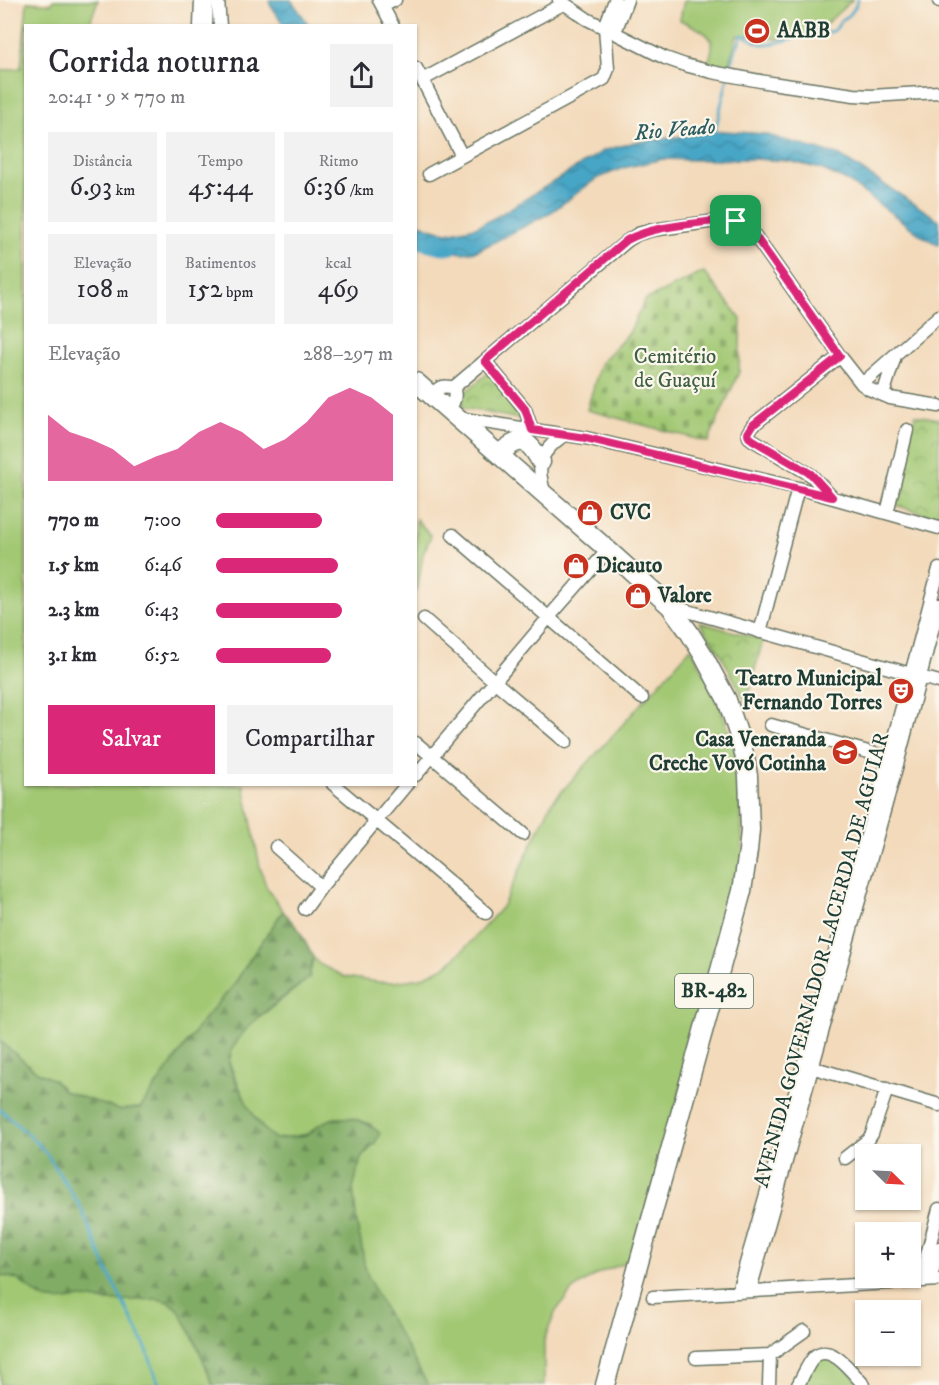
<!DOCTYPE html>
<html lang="pt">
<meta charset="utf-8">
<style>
body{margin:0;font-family:"IM FELL DW Pica",serif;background:#f2f2f3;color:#2b2b33;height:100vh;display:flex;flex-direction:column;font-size:22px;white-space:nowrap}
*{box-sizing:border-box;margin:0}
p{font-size:20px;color:#7c7c81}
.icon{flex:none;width:33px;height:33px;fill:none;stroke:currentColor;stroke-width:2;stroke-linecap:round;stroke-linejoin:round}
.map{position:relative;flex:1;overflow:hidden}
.details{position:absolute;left:24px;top:24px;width:393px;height:762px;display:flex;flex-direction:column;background:#fff;border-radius:0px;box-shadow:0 2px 4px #0004}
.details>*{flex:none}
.needle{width:39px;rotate:114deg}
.fabs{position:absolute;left:855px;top:1144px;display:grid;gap:12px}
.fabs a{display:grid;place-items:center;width:66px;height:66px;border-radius:0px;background:#fff;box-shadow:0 2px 4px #0004;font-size:30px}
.pin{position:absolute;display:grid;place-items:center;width:51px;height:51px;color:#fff;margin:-26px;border-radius:12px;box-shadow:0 3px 9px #0006}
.round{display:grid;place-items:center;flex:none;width:63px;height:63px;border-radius:0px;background:#f2f2f3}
.summary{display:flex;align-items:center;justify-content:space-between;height:102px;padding:0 24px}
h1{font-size:33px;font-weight:600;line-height:45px}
.stats{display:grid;grid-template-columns:repeat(3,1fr);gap:9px;height:102px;padding:6px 24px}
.stats div{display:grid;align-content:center;border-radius:0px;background:#f2f2f3;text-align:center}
.stats b{font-size:26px;font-weight:600}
.stats small{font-size:16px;font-weight:400}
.stats p{font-size:16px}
.chart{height:168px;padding:12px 24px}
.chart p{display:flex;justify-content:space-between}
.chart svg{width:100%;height:108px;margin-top:6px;fill:#db2777;opacity:.7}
.primary-button{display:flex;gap:12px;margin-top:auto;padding:12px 24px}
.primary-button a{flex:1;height:69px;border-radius:0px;background:#db2777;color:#fff;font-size:24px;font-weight:600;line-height:69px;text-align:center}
.primary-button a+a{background:#f2f2f3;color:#2b2b33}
ul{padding:0 24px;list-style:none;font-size:20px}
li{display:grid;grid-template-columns:96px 72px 1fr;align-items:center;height:45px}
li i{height:15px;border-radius:8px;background:#db2777}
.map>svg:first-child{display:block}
.grass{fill:#a2c873;stroke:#608254;stroke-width:1.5}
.forest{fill:url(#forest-firs);stroke:#50744c;stroke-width:1.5}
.cemetery{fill:url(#cemetery-stones);stroke:#608254;stroke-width:1.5}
.park{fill:url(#park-crowns);stroke:#608254;stroke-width:1.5}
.water{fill:url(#water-waves);stroke:#33727d;stroke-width:1.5}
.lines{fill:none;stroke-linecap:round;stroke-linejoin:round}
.stream{stroke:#47a6c6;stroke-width:3}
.river{stroke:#47a6c6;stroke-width:16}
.minor-casing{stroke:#697463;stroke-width:15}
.highway-casing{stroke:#697463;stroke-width:21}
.minor{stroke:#fff;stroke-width:12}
.highway{stroke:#fff;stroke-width:18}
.route-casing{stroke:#fff;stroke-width:12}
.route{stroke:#db2777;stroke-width:8}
.labels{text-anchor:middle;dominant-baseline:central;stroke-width:4.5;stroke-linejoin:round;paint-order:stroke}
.shield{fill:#fbf7ec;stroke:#61756b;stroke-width:1.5}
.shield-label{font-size:20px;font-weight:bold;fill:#1f3d34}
.poi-label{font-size:21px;font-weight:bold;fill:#1f3d34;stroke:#fbf7ec;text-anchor:start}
.park-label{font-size:21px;fill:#406044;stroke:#fbf7ec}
.street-label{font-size:21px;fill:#1f3d34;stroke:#fbf7ec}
.water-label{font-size:22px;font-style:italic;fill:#2b5c60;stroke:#fbf7ec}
</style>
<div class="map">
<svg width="939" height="1385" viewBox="0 0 939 1385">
<defs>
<pattern id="forest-firs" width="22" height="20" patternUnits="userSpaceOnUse" patternTransform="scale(1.5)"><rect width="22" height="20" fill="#81ac65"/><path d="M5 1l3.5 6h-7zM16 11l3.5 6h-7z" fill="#698d54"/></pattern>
<pattern id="cemetery-stones" width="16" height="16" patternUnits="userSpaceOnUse" patternTransform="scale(1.5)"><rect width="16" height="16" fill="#a2c873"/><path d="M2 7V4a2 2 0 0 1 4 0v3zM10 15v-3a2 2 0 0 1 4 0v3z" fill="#83a45f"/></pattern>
<pattern id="park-crowns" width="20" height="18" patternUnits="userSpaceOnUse" patternTransform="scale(1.5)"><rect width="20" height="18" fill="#a2c873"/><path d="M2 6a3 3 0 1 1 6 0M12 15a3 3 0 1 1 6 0" fill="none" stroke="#83a45f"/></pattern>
<pattern id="water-waves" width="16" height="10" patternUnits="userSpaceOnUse" patternTransform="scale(1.5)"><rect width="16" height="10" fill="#47a6c6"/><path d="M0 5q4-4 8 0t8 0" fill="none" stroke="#3b88a2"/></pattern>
</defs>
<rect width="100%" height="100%" fill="#fbf7ec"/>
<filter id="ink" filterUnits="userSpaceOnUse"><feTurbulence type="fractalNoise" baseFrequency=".0167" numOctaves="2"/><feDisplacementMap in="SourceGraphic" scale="12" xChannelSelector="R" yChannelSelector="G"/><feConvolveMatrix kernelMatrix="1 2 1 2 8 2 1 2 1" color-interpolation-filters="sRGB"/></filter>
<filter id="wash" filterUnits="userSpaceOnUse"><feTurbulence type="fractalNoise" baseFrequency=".008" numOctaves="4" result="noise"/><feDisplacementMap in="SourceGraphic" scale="24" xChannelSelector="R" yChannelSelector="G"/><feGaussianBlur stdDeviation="1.35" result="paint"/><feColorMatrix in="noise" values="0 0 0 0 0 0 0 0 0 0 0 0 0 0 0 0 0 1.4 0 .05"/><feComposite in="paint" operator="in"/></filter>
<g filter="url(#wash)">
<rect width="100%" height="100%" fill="#f3dabb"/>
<!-- grass -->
<path class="grass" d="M53,0H98L89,25L26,26V784L244,785L260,867L266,886L283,911L250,959L234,985L204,1019L144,1103L140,1108L119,1110L64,1091L54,1080L37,1072L0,1041V71L21,68L27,2L52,4Z
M684,0H852L825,25L807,34L777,39L754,35L737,36L728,67L708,63C710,57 713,49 712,43C710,32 689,24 680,20Z
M416,519L431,536L423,554L418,586L416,592Z
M691,648L714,690L739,759L743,858L635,1259L597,1274L572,1290L556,1311L544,1340V1385H428L388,1316L375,1292L365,1269L361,1243L357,1226L353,1188L361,1158L375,1143L371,1124L352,1118H334L320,1124L308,1134L276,1139L267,1134L248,1107L229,1062L232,1049L247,1027L309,978L313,957L319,964L345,977L378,982H394L421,978L446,966L465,948L502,907L552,802L606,743Z
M0,1275L17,1279L36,1294L71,1299L82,1298L107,1301L158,1299L169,1302L178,1309L190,1331L202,1357L213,1385H0Z
M828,1351L863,1385H797L816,1360Z"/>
<!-- forest -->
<path class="forest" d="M283,911L299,930L313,957L309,978C287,995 230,1032 229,1061C228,1069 239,1087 243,1095C250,1111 261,1130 276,1139C285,1138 301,1137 308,1134C313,1132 316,1127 319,1125C339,1112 363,1118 380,1133L375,1143L361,1158L353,1188L357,1226L361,1243L365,1269L375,1292L428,1385H213L202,1357L190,1331L178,1309L169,1302L158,1299L107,1301L82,1298L58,1301L44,1299L36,1294L17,1279L0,1275V1041L37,1072L54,1080L64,1091L119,1110L140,1108L204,1019L234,985L250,959Z"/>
<!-- cemetery -->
<path class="cemetery" d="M704,272L741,319L739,372L708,442L587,410L600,364L629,333L645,300Z"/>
<!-- park -->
<path class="park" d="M488,373L522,412L524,420L463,408V394Z
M915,415L939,419V518L895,505Z
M699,622L763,640L746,702L720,653Z"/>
<!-- water -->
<path class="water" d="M269,0H291L309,25H284L270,5Z
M724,131L764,134L840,156L939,220V245L922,236L849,182L821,169L789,161L754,159L696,160L663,159L623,168L596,179L550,213L477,251L462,253L435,247L416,238V222L430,228L447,233L476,227L498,216L603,151L635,142Z"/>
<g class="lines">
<!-- stream -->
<path class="stream" d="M729,70L736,49L742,35C750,37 755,44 763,44C781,45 797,35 815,33C821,32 828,33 833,31C839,28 838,24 841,20C851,16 854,10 858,0
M714,135L728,77
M0,1109L35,1141L46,1153L80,1206L108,1272L147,1350L159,1385"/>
<!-- river -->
<path class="river" d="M416,240L440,246L450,247"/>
</g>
</g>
<g filter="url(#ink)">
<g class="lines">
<defs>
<path id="minor" d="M218,0L220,26
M379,0L393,26
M559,0L587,19L665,58L685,65L712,72L771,83L854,95L871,96L939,92
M939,0V1
M383,6L395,0
M615,32L627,0
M416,68L462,156
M422,80L563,4
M429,174L604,79L608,69L605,27L615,0
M485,361L525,409L532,430
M862,384L939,316
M453,388L627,241L638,234L652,230L723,220L736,221L744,225L753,233L840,356L862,384L869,389L890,398L939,406
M883,395L895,356
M431,396C438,388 442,384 453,388C457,396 454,403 448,410
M458,418L586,438L798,488L939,528
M545,495C536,466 538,453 564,435
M831,496L811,475L753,440L749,437L748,433L753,425L840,356
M887,513L907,430
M453,535L642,698
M670,606L939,682
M424,619L494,681L566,742
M760,632L798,488
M771,725L897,760
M416,743L523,834
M416,775L549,617L608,550
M333,784L486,913
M276,847L321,887
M305,909L321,887L407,784
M808,1066L939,1105
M845,1158L868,1140L872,1134L887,1089
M930,1280L939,1248
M920,1281L939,1209
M750,1290L898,761L939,604
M738,1291C808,1051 875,811 939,569
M653,1297L939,1280
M696,1358L770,1355L804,1331
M769,1385L770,1355
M798,1385C803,1376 808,1363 815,1356C832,1343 854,1375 864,1385"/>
<path id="highway" d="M203,26L204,0
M416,382L608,550L670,606L689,632L702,653L727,700L741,742L745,758L748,776L750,830L748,851L742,891L605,1385
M499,454C520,436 527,437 541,462"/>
</defs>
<!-- minor casing -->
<use href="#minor" class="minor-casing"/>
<!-- highway casing -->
<use href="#highway" class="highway-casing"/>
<!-- minor -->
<use href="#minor" class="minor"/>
<!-- highway -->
<use href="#highway" class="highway"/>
</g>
</g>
<g class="lines" filter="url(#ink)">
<defs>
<path id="route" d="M723,220C736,221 743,224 753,233L840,356L753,425L748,433L749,437L753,440L811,474L832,497L586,438L532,430L525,409L485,361L627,240C653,226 693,224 723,220Z"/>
</defs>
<!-- route casing -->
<use href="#route" class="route-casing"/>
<!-- route -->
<use href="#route" class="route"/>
</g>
<!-- icons -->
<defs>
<symbol id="stadium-disc" viewBox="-11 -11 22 22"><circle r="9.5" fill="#c8321e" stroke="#fbf7ec"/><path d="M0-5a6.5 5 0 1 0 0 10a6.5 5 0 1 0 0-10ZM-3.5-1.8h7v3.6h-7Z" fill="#fff"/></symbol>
<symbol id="shop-disc" viewBox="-11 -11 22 22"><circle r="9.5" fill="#c8321e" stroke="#fbf7ec"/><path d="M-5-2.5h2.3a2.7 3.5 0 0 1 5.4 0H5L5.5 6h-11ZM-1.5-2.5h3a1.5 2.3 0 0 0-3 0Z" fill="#fff"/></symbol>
<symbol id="theatre-disc" viewBox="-11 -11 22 22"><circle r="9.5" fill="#c8321e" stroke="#fbf7ec"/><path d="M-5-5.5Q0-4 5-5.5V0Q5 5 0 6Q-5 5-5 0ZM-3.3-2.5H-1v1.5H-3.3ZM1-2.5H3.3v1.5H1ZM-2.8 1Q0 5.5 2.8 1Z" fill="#fff"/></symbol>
<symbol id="school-disc" viewBox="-11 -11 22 22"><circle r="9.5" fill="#c8321e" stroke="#fbf7ec"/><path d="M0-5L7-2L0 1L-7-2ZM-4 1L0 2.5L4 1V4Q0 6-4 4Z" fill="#fff"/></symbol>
</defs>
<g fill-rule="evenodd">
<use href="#stadium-disc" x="742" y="16" width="30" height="30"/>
<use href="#shop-disc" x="575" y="498" width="30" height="30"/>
<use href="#shop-disc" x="561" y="551" width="30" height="30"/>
<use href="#shop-disc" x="623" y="581" width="30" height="30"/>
<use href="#theatre-disc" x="886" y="676" width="30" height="30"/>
<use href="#school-disc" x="830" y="737" width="30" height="30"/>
</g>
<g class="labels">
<!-- shield labels -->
<rect class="shield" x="675" y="974" width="78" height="34" rx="4.5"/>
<g class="shield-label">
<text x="714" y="991">BR-482</text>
</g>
<!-- poi labels -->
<g class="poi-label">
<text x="777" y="31">AABB</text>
<text x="610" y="513">CVC</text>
<text x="596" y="566">Dicauto</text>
<text x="658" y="596">Valore</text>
<text x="882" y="679" text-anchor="end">Teatro Municipal<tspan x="882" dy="24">Fernando Torres</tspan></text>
<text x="826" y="740" text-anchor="end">Casa Veneranda<tspan x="826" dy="24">Creche Vovó Cotinha</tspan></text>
</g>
<!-- park labels -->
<g class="park-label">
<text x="675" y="357">Cemitério<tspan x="675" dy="24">de Guaçuí</tspan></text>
</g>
<!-- street labels -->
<g class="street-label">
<text transform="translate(822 960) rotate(-75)">AVENIDA GOVERNADOR LACERDA DE AGUIAR</text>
</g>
<!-- water labels -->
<g class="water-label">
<text transform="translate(675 130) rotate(-5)">Rio Veado</text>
</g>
</g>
</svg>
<div class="fabs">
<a><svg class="needle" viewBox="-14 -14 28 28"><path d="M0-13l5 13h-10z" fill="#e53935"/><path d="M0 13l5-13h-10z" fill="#7c7c81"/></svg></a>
<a>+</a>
<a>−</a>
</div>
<div class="pin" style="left:736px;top:221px;background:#1e9e55"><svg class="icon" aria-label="arrive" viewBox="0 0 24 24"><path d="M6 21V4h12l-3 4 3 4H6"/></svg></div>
<section class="details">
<div class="summary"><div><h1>Corrida noturna</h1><p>20:41 · 9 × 770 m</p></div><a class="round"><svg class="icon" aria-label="share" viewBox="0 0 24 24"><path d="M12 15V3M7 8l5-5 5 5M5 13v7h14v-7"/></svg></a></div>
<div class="stats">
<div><p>Distância</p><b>6.93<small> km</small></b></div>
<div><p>Tempo</p><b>45:44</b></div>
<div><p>Ritmo</p><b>6:36<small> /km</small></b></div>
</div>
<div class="stats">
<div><p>Elevação</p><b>108<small> m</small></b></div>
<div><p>Batimentos</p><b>152<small> bpm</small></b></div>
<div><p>kcal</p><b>469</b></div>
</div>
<div class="chart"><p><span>Elevação</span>288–297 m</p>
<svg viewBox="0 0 160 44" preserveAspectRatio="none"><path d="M0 44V17L10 24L20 27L30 31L40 38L50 34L60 31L70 24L80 20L90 24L100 31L110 27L120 20L130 10L140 6L150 10L160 17V44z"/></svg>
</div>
<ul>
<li><b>770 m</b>7:00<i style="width:60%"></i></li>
<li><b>1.5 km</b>6:46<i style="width:69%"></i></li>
<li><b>2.3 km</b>6:43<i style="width:71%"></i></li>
<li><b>3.1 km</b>6:52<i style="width:65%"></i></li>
</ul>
<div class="primary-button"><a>Salvar</a><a>Compartilhar</a></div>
</section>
</div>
